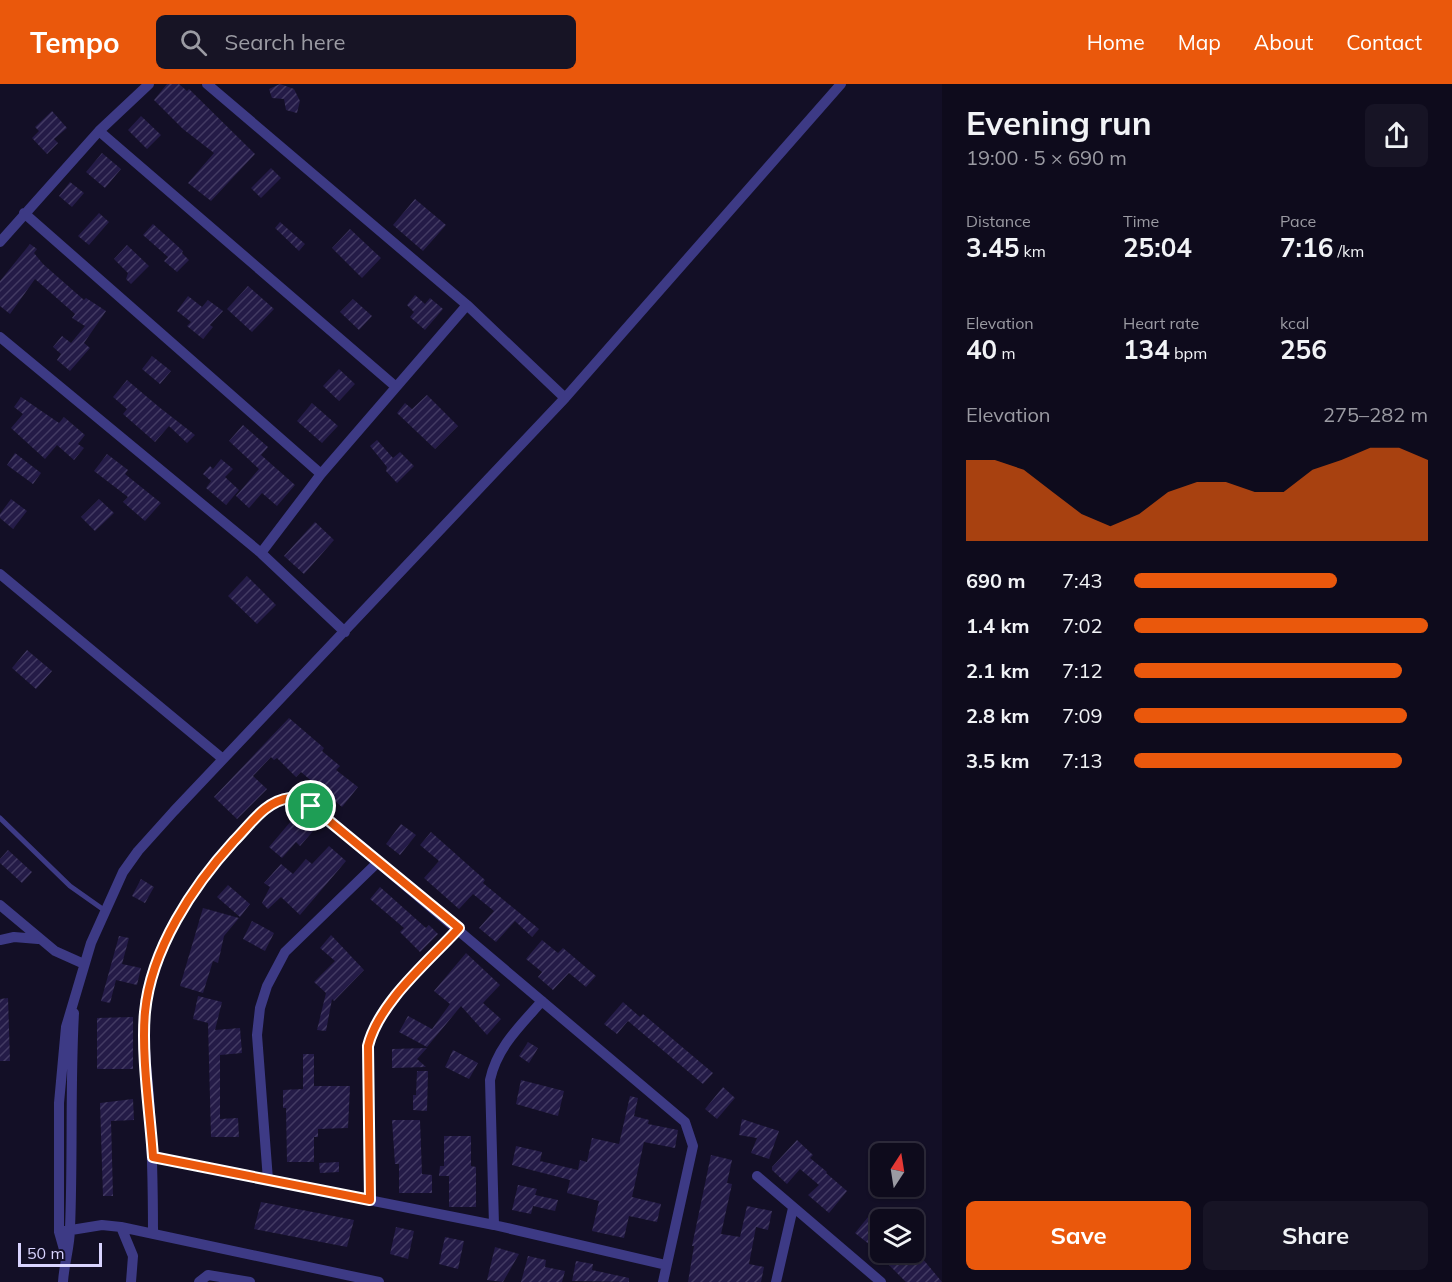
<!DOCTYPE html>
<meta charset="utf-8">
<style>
body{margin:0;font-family:Mulish,sans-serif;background:#171425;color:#f1f3f6;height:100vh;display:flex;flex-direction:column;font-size:22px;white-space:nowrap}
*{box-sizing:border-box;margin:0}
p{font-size:20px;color:#9b9ba3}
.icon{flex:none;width:33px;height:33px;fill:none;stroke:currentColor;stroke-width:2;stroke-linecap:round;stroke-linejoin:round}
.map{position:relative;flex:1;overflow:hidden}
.drawer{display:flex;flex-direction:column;background:#0e0b1c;width:510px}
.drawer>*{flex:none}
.needle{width:39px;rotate:12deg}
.buttons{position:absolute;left:870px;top:1059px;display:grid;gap:12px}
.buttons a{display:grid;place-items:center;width:54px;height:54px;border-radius:9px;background:#0e0b1c;box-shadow:0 2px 4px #0004,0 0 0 2px #2e2b3b;font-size:30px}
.scale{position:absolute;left:18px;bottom:15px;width:84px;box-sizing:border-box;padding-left:6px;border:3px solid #d9d4ff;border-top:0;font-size:16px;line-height:21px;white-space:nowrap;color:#d9d4ff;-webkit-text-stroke:4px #130f26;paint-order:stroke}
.pin{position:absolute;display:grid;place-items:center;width:51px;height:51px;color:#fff;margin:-26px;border:3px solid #fff;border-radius:50%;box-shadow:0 2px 6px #0007}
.round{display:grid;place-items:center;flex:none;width:63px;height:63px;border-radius:9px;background:#171425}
.head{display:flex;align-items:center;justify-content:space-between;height:102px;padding:0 24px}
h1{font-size:33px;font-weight:700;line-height:45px}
.figures{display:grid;grid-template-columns:repeat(3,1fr);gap:9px;height:102px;padding:6px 24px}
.figures div{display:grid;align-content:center}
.figures b{font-size:26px;font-weight:700}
.figures small{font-size:16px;font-weight:400}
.figures p{font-size:16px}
.chart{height:168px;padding:12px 24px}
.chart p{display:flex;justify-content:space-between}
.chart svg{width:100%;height:108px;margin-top:6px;fill:#ea580c;opacity:.7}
.primary-button{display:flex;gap:12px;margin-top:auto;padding:12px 24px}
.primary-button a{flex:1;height:69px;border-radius:9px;background:#ea580c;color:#fff;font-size:24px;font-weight:700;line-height:69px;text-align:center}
.primary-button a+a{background:#171425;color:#f1f3f6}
ul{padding:0 24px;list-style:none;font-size:20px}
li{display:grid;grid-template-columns:96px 72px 1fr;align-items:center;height:45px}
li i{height:15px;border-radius:8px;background:#ea580c}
header{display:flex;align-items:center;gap:36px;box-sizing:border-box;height:84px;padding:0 30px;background:#ea580c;color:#fff}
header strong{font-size:28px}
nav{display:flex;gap:33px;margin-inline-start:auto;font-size:21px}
.search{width:420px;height:54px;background:#171425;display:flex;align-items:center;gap:15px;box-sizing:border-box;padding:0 21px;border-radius:9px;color:#9b9ba3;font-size:22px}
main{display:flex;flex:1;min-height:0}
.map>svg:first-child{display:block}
.building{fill:url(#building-hatch)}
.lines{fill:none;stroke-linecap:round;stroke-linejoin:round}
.service{stroke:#3d3a85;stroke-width:5}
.minor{stroke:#3d3a85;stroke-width:10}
.route-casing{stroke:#fff;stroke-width:12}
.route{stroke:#ea580c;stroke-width:8}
</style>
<header>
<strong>Tempo</strong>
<div class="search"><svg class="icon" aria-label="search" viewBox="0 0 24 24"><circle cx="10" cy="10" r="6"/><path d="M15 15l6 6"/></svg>Search here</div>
<nav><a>Home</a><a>Map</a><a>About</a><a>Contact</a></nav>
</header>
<main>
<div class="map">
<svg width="942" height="1198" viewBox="0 0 942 1198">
<defs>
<pattern id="building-hatch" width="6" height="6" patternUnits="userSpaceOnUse" patternTransform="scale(1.5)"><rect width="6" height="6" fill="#241b47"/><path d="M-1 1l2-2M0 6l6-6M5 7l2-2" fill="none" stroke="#433b63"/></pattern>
</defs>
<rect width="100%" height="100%" fill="#130f26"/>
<!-- building -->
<path class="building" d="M167,0H179L187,7L189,5L255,70L211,117L188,99L214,69L183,45L154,16Z
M280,0L294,5L300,17L297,29L286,26L284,15L272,14L269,5Z
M52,27L67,44L54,55L58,59L47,70L32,54L39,47L35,43Z
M141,32L161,51L147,65L128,46Z
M102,69L121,85L105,104L86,88Z
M271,84L281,94L261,114L251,104Z
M70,98L84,109L72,123L59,112Z
M415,115L446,141L423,167L393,141Z
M99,129L109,138L89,161L78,152Z
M280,138L305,160L299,167L275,144Z
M153,140L183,167L182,169L189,176L177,188L164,177L168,173L143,151Z
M350,145L381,174L362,194L332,164Z
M30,160L37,165L34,169L43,180L84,216L86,214L106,227L84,259L90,264L70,287L57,276L61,270L53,263L62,252L71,259L85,242L72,234L75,230L35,195L10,230L0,222V197Z
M127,161L149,182L131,200L126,195L128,189L114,175Z
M248,202L274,225L252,248L227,225Z
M415,211L425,220L430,214L443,225L425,246L410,233L414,228L407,221Z
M188,212L202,223L208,216L223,227L210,241L213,243L203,255L187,242L191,238L177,227Z
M353,215L372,232L359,246L340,228Z
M152,272L171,287L160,300L142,285Z
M339,285L355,300L339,317L323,302Z
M127,296L159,323L195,351L187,359L169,342L155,358L123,330L127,325L113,313Z
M427,311L458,342L435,365L397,329L405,319L412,325Z
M21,313L59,339L64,333L85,351L78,360L84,364L74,376L57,361L45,375L11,344L23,330L14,323Z
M312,319L338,342L322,359L297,337Z
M243,341L268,363L261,371L295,401L277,422L262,409L249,424L236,412L259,385L229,357Z
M377,356L393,374L400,368L414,382L397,399L386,387L387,383L370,362Z
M15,369L41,389L33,400L7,381Z
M107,370L128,386L125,390L161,419L145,437L123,418L128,413L94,387Z
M221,375L233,385L225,393L239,406L226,421L206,404L211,397L203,390L210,382L213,385Z
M11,415L27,427L13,445L0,434V430Z
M99,415L114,429L95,447L81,433Z
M315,438L334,456L304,490L284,472Z
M247,492L276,521L257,540L228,512Z
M27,566L52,587L36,605L12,584Z
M289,634L324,664L322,667L340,682L336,686L358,703L342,723L301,688L296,693L277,674L274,676L271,673L253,692L267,705L237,735L214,713Z
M297,730L314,746L300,762L296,758L282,774L269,763Z
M401,740L416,751L400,771L386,760Z
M431,748L485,796L483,799L539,845L532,853L515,837L496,858L479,844L494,827L473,810L459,825L424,794L439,777L420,761Z
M329,762L346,777L300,831L281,813L268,825L262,819L270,803L264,799L281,780L293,790L306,775L312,780Z
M8,766L32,788L22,799L0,779V775Z
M141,795L154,803L145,819L132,812Z
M228,801L250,820L240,833L217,813Z
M380,803L426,844L429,841L438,850L420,868L400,848L404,844L370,815Z
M203,824L239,834L224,852L218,879L213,877L203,909L180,902Z
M252,837L274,849L265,867L243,855Z
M331,851L364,886L334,917L332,915L326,947L317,946L326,909L314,898L335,877L320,864Z
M119,852L129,854L122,880L141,884L137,901L116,896L110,919L101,917Z
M542,856L558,869L563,864L596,892L586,903L569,889L553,906L538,893L542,888L526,875Z
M466,869L500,901L483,919L501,935L487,951L461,922L427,963L399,948L408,932L432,945L450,920L434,907Z
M198,912L222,918L215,946L240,944L242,969L220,971V1035L238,1034L239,1053H211L208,939L193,935Z
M8,914L10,977H0V915Z
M623,918L640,933L643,930L713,989L703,1000L628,937L617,950L604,940Z
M133,933V985H97V934Z
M528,958L538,964L529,979L519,972Z
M427,964L417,975L426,983L392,984V965Z
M453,966L478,979L469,995L445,983Z
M303,970H314V1002H350L348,1044L318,1045V1053H314V1078H287L286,1024H283V1006L303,1005Z
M417,987H428L427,1027L413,1026V1011H416Z
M521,996L564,1007L558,1032L516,1020Z
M723,1003L735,1014L717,1035L705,1025Z
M630,1012L638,1014L634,1032L649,1036L648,1040L678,1046L675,1064L644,1058L632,1113L661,1120L657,1138L629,1132L624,1154L592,1147L599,1117L567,1109L570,1096L512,1081L516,1062L542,1068L540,1077L578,1086L580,1076L587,1078L592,1054L619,1060Z
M133,1015L134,1036L111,1037L113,1112H103L100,1019Z
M742,1035L779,1047L769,1075L751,1069L757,1054L739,1051Z
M392,1036H420L422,1090L432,1091V1109H399V1080H395Z
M444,1052H471V1082L476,1083V1123H449V1092H439L440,1082H444Z
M797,1056L813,1071L810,1074L827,1088L826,1089L847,1107L829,1129L808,1111L819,1101L800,1085L787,1100L772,1086V1083Z
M711,1071L732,1076L727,1099L732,1100L721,1150L740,1153L747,1122L772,1127L768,1146L756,1143L749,1180L764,1183L761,1198H688L694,1162H692Z
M339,1078V1088L320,1089L319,1079Z
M518,1101L537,1105L535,1111L558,1116L555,1127L533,1122L531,1130L512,1126Z
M261,1118L354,1136L347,1163L254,1145Z
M873,1127L880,1133V1168H917L942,1198H906L876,1168H879L855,1149Z
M396,1143L414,1147L408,1175L390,1170Z
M445,1153L464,1157L458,1185L439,1180Z
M495,1163L519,1170L503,1198L487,1196Z
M528,1172L546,1176L545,1183L565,1187L562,1198H521Z
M576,1177L593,1180L592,1186L629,1194V1198L572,1197Z"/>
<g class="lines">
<!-- service -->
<path class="service" d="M0,734L70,802L104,826"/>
<!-- minor -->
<path class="minor" d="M207,0L467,221L565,314
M99,47L395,302
M24,129L321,390
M0,158L99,47L149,0
M0,253L261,469L345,548
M261,469L321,390L467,221
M0,490L223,675
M0,821L55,867L84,880
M0,856L14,853L38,855
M153,1073L494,1141L666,1181
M757,1092L881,1198
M268,1096L257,951L260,924L267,902L285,868L378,778
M370,1116L368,962C379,918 428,878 459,844
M494,1141L490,996C497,963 521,941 542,917
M121,1143L133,1172L131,1198
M59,1148L102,1141L121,1143L379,1198
M153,1150C153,1104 152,1059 149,1013C147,985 142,955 145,927C152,859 196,798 241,750C264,726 275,704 311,722L685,1038L693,1062L663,1198
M65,1169L59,1148V1019L66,943L91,859L123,788L138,767L174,727L565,314L841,0
M63,1198C64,1180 70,1162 70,1144C73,1072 70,1001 74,929
M199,1198L208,1191L250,1198
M776,1198L793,1124"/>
</g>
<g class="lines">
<defs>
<path id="route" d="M290,714L311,722L459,844C428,878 379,918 368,962L370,1116L153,1073C150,1029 141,970 145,928C151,865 193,802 234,757C251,740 265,717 290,714Z"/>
</defs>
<!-- route casing -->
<use href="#route" class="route-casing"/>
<!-- route -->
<use href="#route" class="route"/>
</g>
</svg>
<div class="buttons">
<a><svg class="needle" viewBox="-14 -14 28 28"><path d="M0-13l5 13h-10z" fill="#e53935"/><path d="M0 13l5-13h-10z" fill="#9b9ba3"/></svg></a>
<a><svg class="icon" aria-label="layers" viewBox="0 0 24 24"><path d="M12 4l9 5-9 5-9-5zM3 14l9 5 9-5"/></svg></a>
</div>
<div class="scale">50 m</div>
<div class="pin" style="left:311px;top:722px;background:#1e9e55"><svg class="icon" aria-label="arrive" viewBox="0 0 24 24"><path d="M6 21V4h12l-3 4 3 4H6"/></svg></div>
</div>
<section class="drawer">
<div class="head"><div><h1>Evening run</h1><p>19:00 · 5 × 690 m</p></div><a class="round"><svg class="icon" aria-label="share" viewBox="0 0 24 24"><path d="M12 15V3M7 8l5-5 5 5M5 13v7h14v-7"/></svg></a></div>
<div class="figures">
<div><p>Distance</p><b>3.45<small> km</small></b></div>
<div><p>Time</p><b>25:04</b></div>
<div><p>Pace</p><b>7:16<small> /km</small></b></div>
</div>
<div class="figures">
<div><p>Elevation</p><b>40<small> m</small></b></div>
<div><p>Heart rate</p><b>134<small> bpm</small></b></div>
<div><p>kcal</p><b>256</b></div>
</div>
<div class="chart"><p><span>Elevation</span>275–282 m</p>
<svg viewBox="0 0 160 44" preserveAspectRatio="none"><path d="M0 44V11L10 11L20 15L30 24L40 33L50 38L60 33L70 24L80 20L90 20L100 24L110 24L120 15L130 11L140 6L150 6L160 11V44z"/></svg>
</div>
<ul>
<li><b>690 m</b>7:43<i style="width:69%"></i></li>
<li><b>1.4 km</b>7:02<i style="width:100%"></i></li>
<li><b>2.1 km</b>7:12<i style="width:91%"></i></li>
<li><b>2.8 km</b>7:09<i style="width:93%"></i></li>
<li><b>3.5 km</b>7:13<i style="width:91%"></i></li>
</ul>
<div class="primary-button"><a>Save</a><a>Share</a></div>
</section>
</main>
